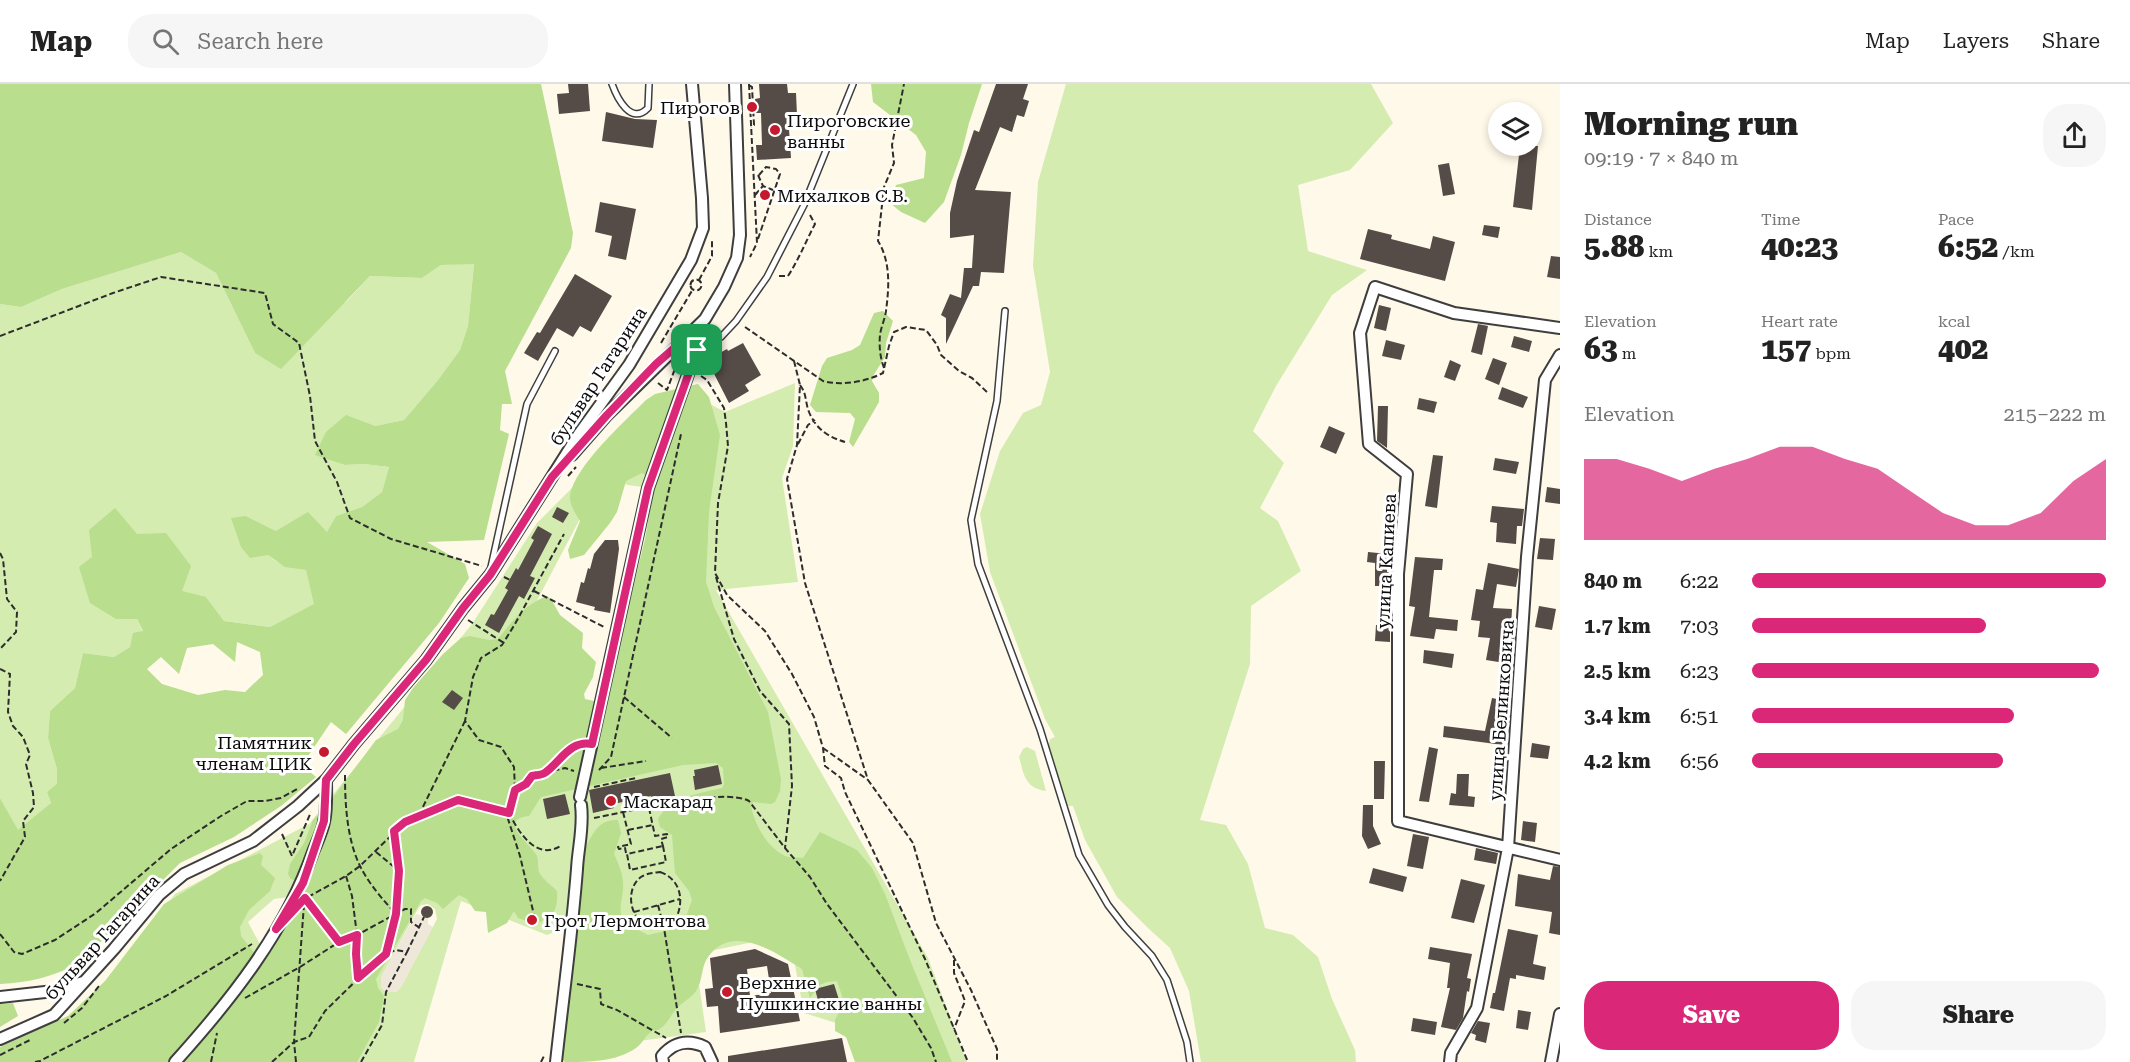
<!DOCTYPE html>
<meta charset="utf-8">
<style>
body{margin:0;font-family:"Roboto Serif",serif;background:#f6f6f6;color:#222;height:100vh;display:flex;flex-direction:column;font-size:22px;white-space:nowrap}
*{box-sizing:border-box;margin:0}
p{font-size:20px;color:#767676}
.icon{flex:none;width:33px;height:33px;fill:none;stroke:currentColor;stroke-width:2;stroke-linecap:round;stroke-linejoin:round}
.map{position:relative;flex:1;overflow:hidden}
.side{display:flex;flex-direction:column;background:#fff;width:570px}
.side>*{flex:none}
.controls{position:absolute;left:1488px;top:18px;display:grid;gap:12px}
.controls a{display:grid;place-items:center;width:54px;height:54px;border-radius:50%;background:#fff;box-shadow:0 3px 9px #0003;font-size:30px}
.pin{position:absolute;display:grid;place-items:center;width:51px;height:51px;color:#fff;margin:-26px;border-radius:12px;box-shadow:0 3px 9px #0006}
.round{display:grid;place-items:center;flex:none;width:63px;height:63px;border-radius:24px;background:#f6f6f6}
.summary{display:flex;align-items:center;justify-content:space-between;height:102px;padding:0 24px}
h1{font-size:33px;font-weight:800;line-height:45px}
.figures{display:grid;grid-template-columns:repeat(3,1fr);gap:9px;height:102px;padding:6px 24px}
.figures div{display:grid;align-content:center}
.figures b{font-size:30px;font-weight:800}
.figures small{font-size:16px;font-weight:400}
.figures p{font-size:16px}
.chart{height:168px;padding:12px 24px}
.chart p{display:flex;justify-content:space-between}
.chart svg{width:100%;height:108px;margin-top:6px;fill:#db2777;opacity:.7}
.cta{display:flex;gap:12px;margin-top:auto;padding:12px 24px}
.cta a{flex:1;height:69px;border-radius:24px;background:#db2777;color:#fff;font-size:24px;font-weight:800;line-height:69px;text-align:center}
.cta a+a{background:#f6f6f6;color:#222}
ul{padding:0 24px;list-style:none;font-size:20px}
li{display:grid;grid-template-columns:96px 72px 1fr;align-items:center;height:45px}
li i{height:15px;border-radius:8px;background:#db2777}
header{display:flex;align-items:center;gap:36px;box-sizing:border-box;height:84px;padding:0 30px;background:#fff;border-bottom:2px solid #e0e0e0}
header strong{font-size:28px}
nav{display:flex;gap:33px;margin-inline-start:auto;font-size:21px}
.search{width:420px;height:54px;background:#f6f6f6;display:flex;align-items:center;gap:15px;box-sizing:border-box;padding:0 21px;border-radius:24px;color:#767676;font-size:22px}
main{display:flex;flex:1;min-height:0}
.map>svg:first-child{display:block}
.green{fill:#d4ecb0;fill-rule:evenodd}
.forest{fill:#b8de8e;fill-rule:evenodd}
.plaza{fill:#efe7d9}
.building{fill:#554b47;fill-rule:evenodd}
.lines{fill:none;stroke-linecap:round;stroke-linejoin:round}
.lane-casing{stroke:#3e3e3e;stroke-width:8}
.street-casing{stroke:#3e3e3e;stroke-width:14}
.path{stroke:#2d2d2d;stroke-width:2;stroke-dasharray:6 3;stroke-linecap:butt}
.lane{stroke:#fff;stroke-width:5}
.street{stroke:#fff;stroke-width:10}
.route-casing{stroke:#fff;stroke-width:12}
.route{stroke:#db2777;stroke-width:8}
.poi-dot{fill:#c5192e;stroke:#fff;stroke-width:2}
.labels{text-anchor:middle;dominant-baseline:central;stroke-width:6;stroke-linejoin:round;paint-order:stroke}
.poi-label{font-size:18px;fill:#0b0b0b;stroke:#fff;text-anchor:start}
.street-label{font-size:18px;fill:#0b0b0b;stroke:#fff}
</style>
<header>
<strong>Map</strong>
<div class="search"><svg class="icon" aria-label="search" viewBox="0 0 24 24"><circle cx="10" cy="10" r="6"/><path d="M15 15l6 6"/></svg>Search here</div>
<nav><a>Map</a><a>Layers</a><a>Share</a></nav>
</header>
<main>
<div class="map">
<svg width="1560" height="978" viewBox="0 0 1560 978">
<rect width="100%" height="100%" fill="#fff9ea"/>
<!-- green -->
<path class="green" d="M1066,0H1371L1393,39L1350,86L1298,101L1308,167L1367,186L1332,211L1276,302L1253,347L1284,379L1260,424L1278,437L1301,487L1251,522L1250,580L1200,736L1226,741L1248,780L1265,844L1293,851L1318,873L1332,915L1355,966L1356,978H1201L1189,907L1170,864L1149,845L1117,813L1085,756L1073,722H1068L1048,664L1050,655L1055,653L1045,635L990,488L980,430L1000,367L1023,329L1041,321L1050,288L1033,182L1038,98Z
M181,168L216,189L255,269L347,217L370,192L422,194L441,181L474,179L468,242L460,266L438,296L404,336L375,342L316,370L345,381L364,380L389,383L382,408L362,423L336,432L327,449L276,447L246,432C264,466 264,480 306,486L315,520L270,543L224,537L206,513L116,535H137L143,548L130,563L114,573L83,569L75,604L50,627L48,654L57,685V701L47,708L51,719L18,747L0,714V220L21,223L62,205Z
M795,299L793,362L782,394L798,498L716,506L928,874L967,978H860L849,943L804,929L794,876L767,855L705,868L697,886L706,948L572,966L583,836L547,851L461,817L414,978H2L74,940L175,810L309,740L472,540L537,439L619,357L680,304L725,328ZM603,391L628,401L664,406L612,650L491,604ZM289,813L263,866L248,838L274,815ZM428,820L435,825L437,835L401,903L396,908H386L381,903V893L418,825L421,821Z
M1027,663L1035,667L1046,707C1025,704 1024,691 1019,673L1023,665Z"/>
<!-- forest -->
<path class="forest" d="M0,0H541L573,149L571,164L505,287L512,320H502L500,346L509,350L484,456L427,458L465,480L469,494L439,539L346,650L331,638L302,681L316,693L281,722L234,753L180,779L82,877C57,892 29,899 0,900V714L18,746L51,719L47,708L57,700V685L48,654L50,627L75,604L83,569L114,573L130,563L133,549L143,547L137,535H116L90,519L79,483L92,473L89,446L115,424L137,450L166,449L191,482L182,507L206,513L224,537L270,543L314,520L306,486L285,483L268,471L250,474L241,463L231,434L246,432L276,447L308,428L327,448L336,432L362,423L382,408L389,383L364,380L345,381L315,371L326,348L346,331L375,342L404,336L438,296L460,266L468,242L474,180L441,181L422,194L370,192L281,285L255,269L216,189L181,168L62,205L21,223L0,220ZM237,558L260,568L263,591L245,608L225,606L198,611L162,600L147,585L161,573L179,590L187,564L213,560L235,578Z
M871,0H982L969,39L961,71L944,118L925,139L901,128L891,120L896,101L924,94L926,68L916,51L873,18Z
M883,227L893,237L886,259L885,273L873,292L872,297L879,309V318L853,363L849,358L855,335L850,329L816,328L810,321L822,282L827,274L852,266L860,261L874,229Z
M698,300L709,313L720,351L709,428L706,498L714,523L768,628L781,695L780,707L775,718L771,720L753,718L751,722C754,740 769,767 788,773C792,774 799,773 803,774L820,748L857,766L872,784L885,810L910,876L952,978H855L846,953L835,947V936L844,918L837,897L827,898L814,903L815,907L810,914L802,885C776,869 733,838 708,873C701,882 703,897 696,907C691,914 684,917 678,923C672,929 668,939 661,944C659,946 655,946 652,947C646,951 642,960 636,964C616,978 589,978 565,978L563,976V952L584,766C593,750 598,735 618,736L621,749L614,770C619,781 624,792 623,804C622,819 618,823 623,838L648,851L675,845L687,830L692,816L689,807L675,789L672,751L660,743L658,735C671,712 698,710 722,704L724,700L723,684L716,679L683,681L541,713L529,732C495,736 532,761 537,772C539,777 537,785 540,790C544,796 552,802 557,807C558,826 554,833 535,840L518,834L514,827L507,839L488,849L486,828L475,827L467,815L459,811L443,825L437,819L425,814L421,817L376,895L378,904L384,912L379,938L357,978H0V963L68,932L105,897L164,820L228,781L260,769L263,772L261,781L275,794L270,807L249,826L240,843L241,852L256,871L275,858L305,805L306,800L291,795L288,790L290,780L304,759L313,736L328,720L376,656L398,645L403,636L405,616L413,604L443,570L461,554L470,552L489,556L498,555C511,538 527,519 547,512L551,515L560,531L583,549L582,564L596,578L593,593L584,610L585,615L594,617L603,613L608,605L645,455L655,396L642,389L626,397L617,428L610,439L584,471L570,475L568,466L580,437C576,430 569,421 570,411C575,382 625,337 646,316L655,310Z
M13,919L18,932L0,943V920Z"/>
<!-- plaza -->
<path class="plaza" d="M416,830L428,834V840L433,843L401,903L396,908H386L381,903V893Z"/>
<!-- building -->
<path class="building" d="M568,0H588L590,27L559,30L557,10L569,9Z
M759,0H787L788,9H796L797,31H788L791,74L757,76L756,61H762L761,29H756V22L755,15L760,14Z
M996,0H1028L1023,15L1029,17L1024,33L1017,31L1012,48L1000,43L975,106L1011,108L1004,189L981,188L979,202H973L946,260V234L941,231L950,210L961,214L964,184H972L974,151L950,154V129L957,97L974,46L979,48Z
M606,28L635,35L657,36L653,64L602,57Z
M1520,62H1538L1532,126L1513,123Z
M1449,79L1455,110L1443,112L1438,81Z
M600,118L636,125L626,176L608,172L612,152L595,148Z
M1484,141L1500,143L1498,154L1482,151Z
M1368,145L1392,151L1391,155L1430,165L1433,152L1455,158L1445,197L1360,175Z
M1551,172L1560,173V195L1547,193Z
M575,190L612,212L591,248L580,242L573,253L557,244L538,277L524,269L537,248L540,249Z
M1379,221L1391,224L1386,247L1374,244Z
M1478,240L1488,242L1482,271L1471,268Z
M1514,252L1532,257L1529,268L1511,263Z
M1386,256L1405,261L1401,276L1382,272Z
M743,259L761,291L745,301L749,307L729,319L707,276L727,265L728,267Z
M1493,274L1507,279L1499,301L1485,295Z
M1450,276L1461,281L1455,297L1444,293Z
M1502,303L1528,313L1523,324L1498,315Z
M1419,314L1437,318L1434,329L1417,325Z
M1378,322H1388L1387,364L1377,357Z
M1329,342L1345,349L1336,370L1320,363Z
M1433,371L1443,372L1437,424L1425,422Z
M1495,374L1519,378L1516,390L1493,386Z
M1547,403L1560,405V420L1545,418Z
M1492,422L1524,425L1522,442H1517L1516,460L1496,458L1497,439L1490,438Z
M557,423L569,429L563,439L552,433Z
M538,442L552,450L530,492L535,494L524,515L519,512L499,549L485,541L491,530L494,531L508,506L505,504L516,484L518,486L534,456L531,454Z
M1540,454L1555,455L1553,476L1537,475Z
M605,456H618L619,465L610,529L594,526L595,523L576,518L581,498L584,499L588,484L590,485L594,470Z
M1368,468L1388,470L1387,488H1391L1390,502H1375V479L1367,478Z
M1415,473L1443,475L1442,486H1434L1429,533L1458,536L1457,547L1436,545L1434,555L1410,552L1415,523L1409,522Z
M1488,479L1519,485L1516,503L1497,500L1493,524L1512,525L1511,544H1515L1511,580L1486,576L1490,554L1478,553L1480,537L1471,536L1476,505L1483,506Z
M1539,522L1556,525L1552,546L1535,543Z
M1376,541L1390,542V558L1375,557Z
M1424,566L1454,570L1452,584L1423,579Z
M452,606L463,614L454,626L442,618Z
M1492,614L1510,618L1509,641L1506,640L1503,661L1443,653L1444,642L1485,647Z
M1532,659L1550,662L1548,675L1530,673Z
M1429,663L1438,665L1429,718L1419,717Z
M1374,677H1385L1384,715H1374Z
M718,681L722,700L695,706L693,692H695L694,686Z
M670,689L675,712L652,716L651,712L613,720L614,724L593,729L589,706Z
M1457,690H1469L1468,712L1475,713L1474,723L1449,721L1451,709L1456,710Z
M565,710L570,730L547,735L543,715Z
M1363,721H1373V742L1381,760L1368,765L1362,752Z
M1523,737L1537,739L1535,758L1521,756Z
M1413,750L1429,753L1423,785L1407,782Z
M1476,764L1498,769L1496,780L1474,776Z
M1553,782L1560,783V851L1549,849L1552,828L1515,822L1518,790L1550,796Z
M1373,784L1407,793L1403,808L1369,799Z
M1461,795L1485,801L1474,839L1451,834Z
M421 828a6 6 0 1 1 12 0a6 6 0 1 1-12 0Z
M1508,845L1538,851L1533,880L1546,883L1544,896L1516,891V895L1510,894L1504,927L1490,924L1493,909H1495Z
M1430,863L1472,870L1467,894L1471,895L1469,908L1467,907L1463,934L1456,946L1441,943L1450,904H1447L1450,879L1428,875Z
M755,865L788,880L800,937L720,949L718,922L707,923L705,905L713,904L710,874ZM767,882L771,909L750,912L747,885Z
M834,900L840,919L820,924L815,905Z
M1518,926L1531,928L1528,946L1516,944Z
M1413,934L1437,938L1435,951L1411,947Z
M1478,937L1490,939L1486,959L1475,956L1476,951L1471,949Z
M842,954L847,978H728V972Z"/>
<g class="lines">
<defs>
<path id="lane" d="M612,0C617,14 631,42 648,24L649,0
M1005,227L997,317L971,436L978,480L1040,645L1079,771L1108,821L1125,843L1152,872L1167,896L1187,958L1190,978
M697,265L721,253L736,237L767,193L804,121L853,0
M491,483L527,320L555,267"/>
<path id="street" d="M1560,244L1454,229L1375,203L1360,249L1369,360L1407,390L1398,490V737L1560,776
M572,371L607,331L705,235L724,203L737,174L740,151L735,0
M580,713L648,404L697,265L688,252
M0,913L54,907L83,898
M0,955L54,931L114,865L159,811L184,790L253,757L298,722L326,696L354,660L426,576L463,524L490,491L579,350L629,281L691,176L703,144L702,114L692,0
M175,978C231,916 285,848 313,768C317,758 322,748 324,738C327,725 326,710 326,696
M556,978C563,914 572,850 577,785C578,764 584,743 581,721
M663,978L662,972C674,958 688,955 705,963L712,978
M1450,978L1451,969L1477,924L1508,764L1527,473L1545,296L1560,271
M1551,978L1560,930"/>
</defs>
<!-- lane casing -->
<use href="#lane" class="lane-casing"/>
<!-- street casing -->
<use href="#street" class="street-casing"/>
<!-- path -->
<path class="path" d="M749,0L757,159L750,173
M749,1L752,3L754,41L751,43
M758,91L763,102
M755,111L763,102L773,106
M758,155L780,90L776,85L766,83L759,91
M779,192H788C799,175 806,157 815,140L810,131
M690.5 201a5.5 5.5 0 1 1 11 0a5.5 5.5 0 1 1-11 0Z
M699,196L712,172V157
M745,243L823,297C842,302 865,298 883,289L889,262L894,248L906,243L926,246L937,261L941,271L959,287L972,294L988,309
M0,252L113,209L161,193L265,209L273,240L299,259L310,312L315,357L337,398L350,434L391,455L482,482
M661,259L693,205
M794,277L800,301L797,361L787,395L805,499L868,696L913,759L936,839L971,906L997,965V978
M884,284C880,274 879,261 880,251C881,243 885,235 886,227C889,204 891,178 878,157L884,103L894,79L892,61L904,0
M701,292L707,296L724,324L726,339L728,362L718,419L715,489L727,511L765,547L792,590L814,633L823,664L825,682L841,694L845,708L925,875L968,978
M658,299L667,306L676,282
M800,301C807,310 805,318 809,328C816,345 828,353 845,358
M798,360L808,341L815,336
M568,392L576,383
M0,469L3,475L7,515L17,528L16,548L0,565
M504,493L510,496
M716,493L734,555L760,607L789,640L792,702L785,764
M534,507L606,544
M468,536L504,559
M0,585L10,590L8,628L13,642L23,653L30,671L26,680L33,709L34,723L23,737L25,753L0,797
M624,613L672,654
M823,664L868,696
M601,684L646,677
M599,686L611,673L681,350
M545,689L564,669L580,661
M345,691C345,721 347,755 360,782C369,800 383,816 396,830
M594,703L636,694
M515,706L526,701L532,692L565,684L574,687
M649,724L655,752L667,750L668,753L661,755L663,762
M623,728L631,760L618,763L619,765L625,764L626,769
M419,731L465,637
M594,734C627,728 723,703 749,717L785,764L810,793L827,820L913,934L931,964L936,978
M628,746L653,741
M282,750L292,772L311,728
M663,762L666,778L630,786L627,770Z
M376,768L399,787
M660,788C683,796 685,821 673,840C633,857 620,808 641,793C647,789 653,789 660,788Z
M346,792L352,812L357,851L358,893
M308,813L346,792L360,782L405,738L444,720L458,715L509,729C519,749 537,778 562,761
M305,814L338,857
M658,821L664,844L681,949
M634,828L680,815
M535,835L520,772L508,735L515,706L514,683L501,663L479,656L465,637L473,593L481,574L502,561L515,540L564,450
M0,850L14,868L22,870L55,856L96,829L171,765L221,732L247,717H265L281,714L297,705
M386,870L396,830L399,787L394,749
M954,876V889L965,917L954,945
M577,900L600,905L601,920L617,926L666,954
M245,914L300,883L339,858L357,851L405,825H411V838L420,844
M64,939L82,924L99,902
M0,971L32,955
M35,978L40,977L166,912L252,860
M211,978L217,949
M272,978L294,958L304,820
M296,978L294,958L309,953L325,927L367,886L386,870L396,866L407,868L424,833
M361,978L382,941L386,908L407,868
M541,978L544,972"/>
<!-- lane -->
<use href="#lane" class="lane"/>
<!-- street -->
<use href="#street" class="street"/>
</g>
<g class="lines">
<defs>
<path id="route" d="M688,252L696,262L697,266L648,404L592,660C570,656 561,677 546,688C543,691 536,691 532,692L526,700L515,706L509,729L458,716L405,738L394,747L399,787L396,830L386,870L358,894L356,870L357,851L339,858L305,814L276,845L303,799L324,737L326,696L354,660L426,576L463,524L490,491L552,393L607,331L656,280Z"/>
</defs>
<!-- route casing -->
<use href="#route" class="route-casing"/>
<!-- route -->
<use href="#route" class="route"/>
</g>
<!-- markers -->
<g class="poi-dot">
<circle cx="752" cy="23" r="6"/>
<circle cx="775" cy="46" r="6"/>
<circle cx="765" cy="111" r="6"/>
<circle cx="324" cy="668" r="6"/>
<circle cx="611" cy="717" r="6"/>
<circle cx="532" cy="836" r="6"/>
<circle cx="727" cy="908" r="6"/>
</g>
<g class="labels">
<!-- poi labels -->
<g class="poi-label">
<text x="740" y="23" text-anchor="end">Пирогов</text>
<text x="787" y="36">Пироговские<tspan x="787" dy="21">ванны</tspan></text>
<text x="777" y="111">Михалков С.В.</text>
<text x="312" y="658" text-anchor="end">Памятник<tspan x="312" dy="21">членам ЦИК</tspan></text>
<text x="623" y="717">Маскарад</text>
<text x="544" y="836">Грот Лермонтова</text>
<text x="739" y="898">Верхние<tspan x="739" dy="21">Пушкинские ванны</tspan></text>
</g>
<!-- street labels -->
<g class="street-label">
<text transform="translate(598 292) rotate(-57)">бульвар Гагарина</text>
<text transform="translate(1386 477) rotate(-87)">улица Капиева</text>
<text transform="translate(1501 626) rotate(-86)">улица Белинковича</text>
<text transform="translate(102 853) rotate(-48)">бульвар Гагарина</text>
</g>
</g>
</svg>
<div class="controls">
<a><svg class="icon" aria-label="layers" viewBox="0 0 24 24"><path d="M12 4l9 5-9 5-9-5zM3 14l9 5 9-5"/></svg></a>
</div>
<div class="pin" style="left:697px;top:266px;background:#1e9e55"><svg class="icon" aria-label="arrive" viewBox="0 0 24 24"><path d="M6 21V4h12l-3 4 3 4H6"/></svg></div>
</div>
<section class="side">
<div class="summary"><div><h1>Morning run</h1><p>09:19 · 7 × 840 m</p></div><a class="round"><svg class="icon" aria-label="share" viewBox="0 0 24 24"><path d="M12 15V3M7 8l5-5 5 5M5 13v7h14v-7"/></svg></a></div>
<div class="figures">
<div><p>Distance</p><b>5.88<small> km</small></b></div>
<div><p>Time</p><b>40:23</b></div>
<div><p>Pace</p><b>6:52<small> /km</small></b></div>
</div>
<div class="figures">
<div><p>Elevation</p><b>63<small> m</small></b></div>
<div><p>Heart rate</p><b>157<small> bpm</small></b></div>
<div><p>kcal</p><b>402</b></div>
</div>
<div class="chart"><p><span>Elevation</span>215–222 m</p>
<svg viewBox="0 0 160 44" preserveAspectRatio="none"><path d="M0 44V11L10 11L20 15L30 20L40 15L50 11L60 6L70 6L80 11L90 15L100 24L110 33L120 38L130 38L140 33L150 20L160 11V44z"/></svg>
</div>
<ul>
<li><b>840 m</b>6:22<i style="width:100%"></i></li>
<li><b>1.7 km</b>7:03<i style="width:66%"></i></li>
<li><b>2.5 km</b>6:23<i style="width:98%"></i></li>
<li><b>3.4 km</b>6:51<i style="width:74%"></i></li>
<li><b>4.2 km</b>6:56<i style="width:71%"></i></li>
</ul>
<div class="cta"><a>Save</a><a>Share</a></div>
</section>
</main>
